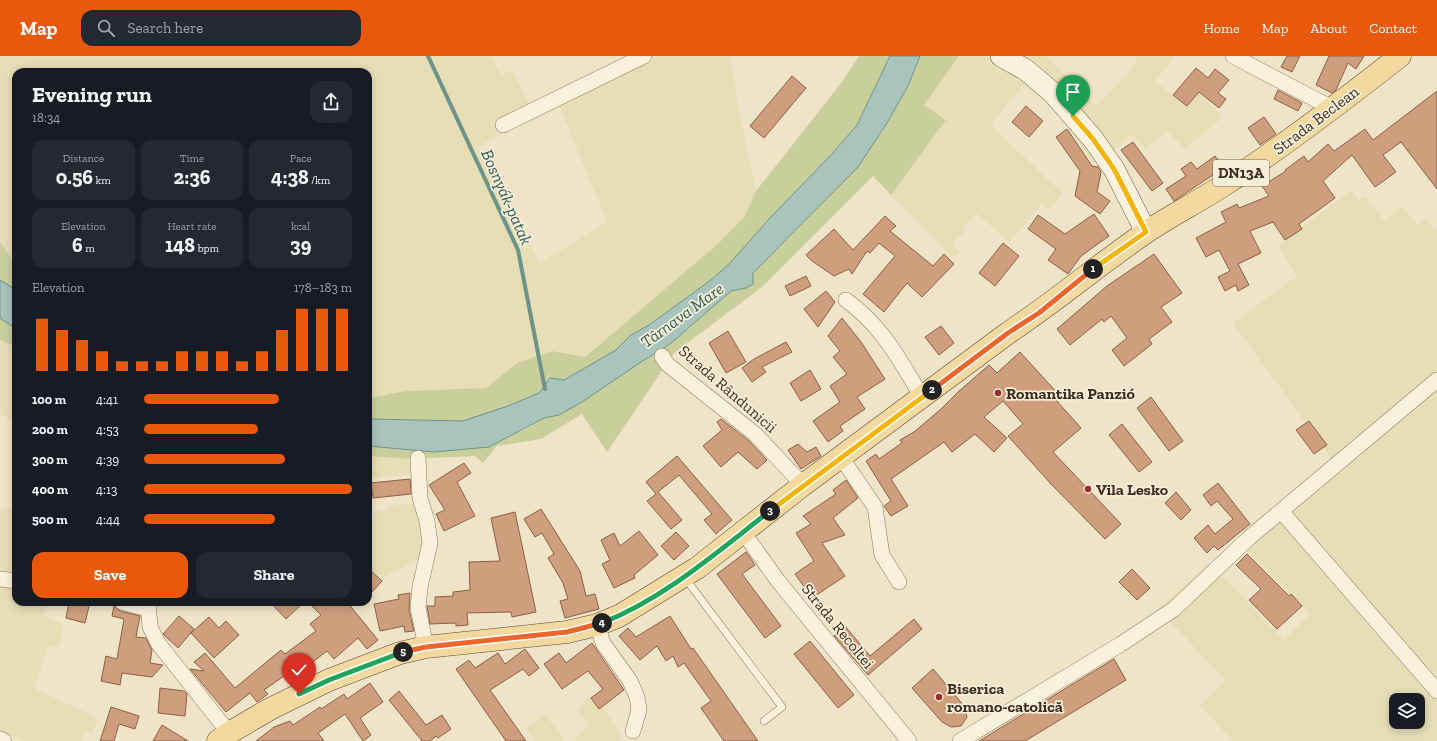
<!DOCTYPE html>
<meta charset="utf-8">
<style>
body{margin:0;font-family:"Zilla Slab",serif;background:#242831;color:#f1f3f6;height:100vh;display:flex;flex-direction:column;font-size:15px;white-space:nowrap}
*{box-sizing:border-box;margin:0}
p{font-size:13px;color:#9ea1a6}
.icon{flex:none;width:22px;height:22px;fill:none;stroke:currentColor;stroke-width:2;stroke-linecap:round;stroke-linejoin:round}
.map{position:relative;flex:1;overflow:hidden}
.details{position:absolute;left:12px;top:12px;width:360px;height:538px;display:flex;flex-direction:column;background:#171b24;border-radius:12px;box-shadow:0 2px 10px #0003}
.details>*{flex:none}
.fabs{position:absolute;left:1389px;top:637px;display:grid;gap:8px}
.fabs a{display:grid;place-items:center;width:36px;height:36px;border-radius:8px;background:#171b24;box-shadow:0 2px 10px #0003;font-size:20px}
.pin{position:absolute;display:grid;place-items:center;width:34px;height:34px;color:#fff;margin:-41px -17px;border-radius:50% 50% 50% 0;rotate:-45deg;box-shadow:0 0 4px #0007}
.pin .icon{rotate:45deg}
.km{position:absolute;width:20px;height:20px;margin:-10px;border-radius:50%;background:#222;color:#fff;font-size:11px;line-height:20px;text-align:center}
.round{display:grid;place-items:center;flex:none;width:42px;height:42px;border-radius:12px;background:#242831}
.head{display:flex;align-items:center;justify-content:space-between;height:68px;padding:0 20px}
h1{font-size:22px;font-weight:700;line-height:30px}
.metrics{display:grid;grid-template-columns:repeat(3,1fr);gap:6px;height:68px;padding:4px 20px}
.metrics div{display:grid;align-content:center;border-radius:10px;background:#242831;text-align:center}
.metrics b{font-size:20px;font-weight:700}
.metrics small{font-size:11px;font-weight:400}
.metrics p{font-size:11px}
.chart{height:112px;padding:8px 20px}
.chart p{display:flex;justify-content:space-between}
.chart svg{width:100%;height:72px;margin-top:4px;stroke:#ea580c;stroke-width:6}
.button{display:flex;gap:8px;margin-top:auto;padding:8px 20px}
.button a{flex:1;height:46px;border-radius:12px;background:#ea580c;color:#fff;font-size:16px;font-weight:700;line-height:46px;text-align:center}
.button a+a{background:#242831;color:#f1f3f6}
ul{padding:0 20px;list-style:none;font-size:13px}
li{display:grid;grid-template-columns:64px 48px 1fr;align-items:center;height:30px}
li i{height:10px;border-radius:5px;background:#ea580c}
header{display:flex;align-items:center;gap:24px;box-sizing:border-box;height:56px;padding:0 20px;background:#ea580c;color:#fff}
header strong{font-size:19px}
nav{display:flex;gap:22px;margin-inline-start:auto;font-size:14px}
.search{width:280px;height:36px;background:#242831;display:flex;align-items:center;gap:10px;box-sizing:border-box;padding:0 14px;border-radius:12px;color:#9ea1a6;font-size:15px}
.map>svg:first-child{display:block}
.farmland{fill:#e6deb5;fill-rule:evenodd}
.green{fill:#c9cf9b}
.water{fill:#a9c4bc;stroke:#6f938a}
.lines{fill:none;stroke-linecap:round;stroke-linejoin:round}
.stream{stroke:#6f938a;stroke-width:4}
.building{fill:#cf9f7d;stroke:#8d5f41}
.lane-casing{stroke:#8d765c;stroke-width:8}
.street-casing{stroke:#8d765c;stroke-width:16}
.secondary-casing{stroke:#6f573f;stroke-width:22}
.primary-casing{stroke:#5b4430;stroke-width:23}
.lane{stroke:#faf1dc;stroke-width:7}
.street{stroke:#faf1dc;stroke-width:15}
.secondary{stroke:#faf1dc;stroke-width:21}
.primary{stroke:#f3d9a0;stroke-width:22}
.split-1-casing{stroke:#fff;stroke-width:8}
.split-2-casing{stroke:#fff;stroke-width:8}
.split-3-casing{stroke:#fff;stroke-width:8}
.split-4-casing{stroke:#fff;stroke-width:8}
.split-5-casing{stroke:#fff;stroke-width:8}
.split-6-casing{stroke:#fff;stroke-width:8}
.split-1{stroke:#f5b400;stroke-width:5}
.split-2{stroke:#f0652b;stroke-width:5}
.split-3{stroke:#f5b400;stroke-width:5}
.split-4{stroke:#22a559;stroke-width:5}
.split-5{stroke:#f0652b;stroke-width:5}
.split-6{stroke:#22a559;stroke-width:5}
.poi-dot{fill:#9e2a2b;stroke:#f7eed8;stroke-width:1.5}
.labels{text-anchor:middle;dominant-baseline:central;stroke-width:3.5;stroke-linejoin:round;paint-order:stroke}
.shield{fill:#f7eed8;stroke:#756857;stroke-width:1}
.shield-label{font-size:15px;font-weight:bold;fill:#3d2e20}
.street-label{font-size:16px;fill:#3d2e20;stroke:#f7eed8}
.poi-label{font-size:16px;font-weight:bold;fill:#3d2e20;stroke:#f7eed8;text-anchor:start}
.water-label{font-size:17px;font-style:italic;fill:#2f5d5a;stroke:#f7eed8}
</style>
<header>
<strong>Map</strong>
<div class="search"><svg class="icon" aria-label="search" viewBox="0 0 24 24"><circle cx="10" cy="10" r="6"/><path d="M15 15l6 6"/></svg>Search here</div>
<nav><a>Home</a><a>Map</a><a>About</a><a>Contact</a></nav>
</header>
<div class="map">
<svg width="1437" height="685" viewBox="0 0 1437 685">
<rect width="100%" height="100%" fill="#f0e4c8"/>
<!-- farmland -->
<path class="farmland" d="M0,0H492L501,20L512,14L534,59L478,91L540,207L607,166L553,35L635,0H730L739,55L756,135L745,160L718,188L585,301L552,295L517,307L486,332L406,335L368,342V16H16V209L0,186Z
M959,0H1045L1097,50L1131,13L1138,0H1175L1155,25L1187,50L1199,38L1223,61L1185,93L1167,75L1146,93L1131,78L1118,91L1094,108L1057,55L1023,29L991,69L1063,138L1048,154L1042,148L1009,186L976,157L963,171L966,174L952,187L960,196L953,202L891,139L946,65L924,49Z
M1352,134L1359,145L1365,140L1384,165L1402,150L1418,169L1426,163L1437,176V685H1233L1200,650L1226,624L1158,553L1209,507L1284,584L1310,558L1237,486L1333,404L1233,267L1297,220L1278,190ZM1396,644H1418V666H1396Z
M0,284L16,291V366L0,358Z
M368,400L410,403L411,418L368,423Z
M414,448L423,462V501L382,522L368,511V465H373L374,456L386,454L389,449Z
M0,451L16,455V546H48L43,560L63,568L59,591L48,590L34,632L98,662L93,677L86,674L82,685H25L0,676Z
M594,638L623,682L619,685H572L590,668L577,653Z
M545,659L566,685H535L526,672Z"/>
<!-- green -->
<path class="green" d="M859,0H890L857,69L830,100L770,162L730,207L711,224L649,269L631,279L616,294L564,324L550,322L539,337L508,350L463,365L368,363V342L406,335L486,332L517,307L552,295L585,301L718,188L745,160L756,135L842,26Z
M920,0H959L924,49L946,64L891,139L873,120L762,231L674,297L607,396L582,358L541,383L497,390L483,407L475,400L410,403L368,400V390L434,396L522,375L544,362L559,359L582,346L641,306L670,288L731,235L746,232L752,217L858,111L887,67L908,30Z
M0,186L16,209V234L0,224Z
M0,262L16,273V291L0,284Z"/>
<!-- water -->
<path class="water" d="M890,0H920L908,30L887,67L858,111L753,217V228L746,232L731,235L670,288L641,306L582,346L559,359L544,362L489,391L434,396L368,390V363L463,365L508,350L539,337L550,322L564,324L616,294L631,279L649,269L711,224L730,207L770,162L830,100L857,69Z
M0,224L16,234V273L0,262Z"/>
<g class="lines">
<!-- stream -->
<path class="stream" d="M428,0L518,194L545,333"/>
</g>
<!-- building -->
<path class="building" d="M1287,0H1300L1292,16L1281,11Z
M1329,0H1364L1356,13L1348,7L1336,34L1332,37L1316,29Z
M1196,12L1208,22L1215,13L1229,24L1218,37L1226,43L1219,52L1199,36L1187,50L1173,39Z
M792,20L806,32L764,82L750,70Z
M1278,34L1302,47L1298,55L1274,43Z
M1437,35V133L1401,86L1383,99L1396,116L1375,131L1352,99L1323,125L1335,142L1299,168L1302,173L1285,184L1273,166L1250,175L1261,197L1238,208L1249,229L1238,235L1236,229L1225,235L1218,221L1230,215L1219,194L1206,201L1196,182L1226,166L1221,156L1237,148L1239,152L1269,140L1262,130L1286,115L1285,114L1304,100L1308,106L1328,88L1334,95L1365,73L1373,84Z
M1026,50L1043,65L1029,81L1012,66Z
M1264,61L1276,78L1260,89L1248,72Z
M1067,73L1092,110L1098,111L1101,116L1097,136L1110,145L1100,158L1075,140L1080,115L1056,81Z
M1133,86L1163,127L1152,135L1121,94Z
M1215,100L1225,114L1215,120L1213,119L1174,145L1166,133L1186,120L1181,113L1191,106L1197,113Z
M1094,158L1109,180L1081,200L1068,218L1048,204L1056,193L1028,173L1038,159L1065,178Z
M885,160L896,170L890,175L933,210L944,198L954,208L922,241L907,227L884,256L863,238L895,200L879,187L870,197L867,195L852,218L849,213L834,220L812,205L806,199L834,173L853,194Z
M1003,187L1019,200L995,230L979,217Z
M1154,198L1182,237L1161,251L1172,266L1149,283L1152,288L1124,310L1112,294L1127,282L1111,260L1104,266L1102,263L1070,289L1057,273L1107,230Z
M806,220L811,230L790,240L785,230Z
M826,235L835,246L818,271L804,253Z
M842,262L861,286L885,323L857,341L865,353L840,370L843,375L828,386L813,365L840,346L830,330L847,318L833,301L840,295L828,280Z
M941,270L954,287L939,299L925,281Z
M728,275L746,306L726,317L709,287Z
M786,286L792,296L762,311L766,316L752,326L742,312L754,303Z
M1020,296L1060,340L1056,344L1081,372L1053,396L1121,468L1105,483L1051,428L1008,380L1023,368L1003,345L984,361L1007,382L994,396L975,378L952,396L944,386L891,423L908,450L891,460L884,450L891,445L866,405L876,398L879,403L902,387L900,384L914,376L940,354L958,336L989,309L997,317Z
M810,314L821,333L801,345L790,327Z
M1151,341L1183,385L1169,395L1137,352Z
M721,363L749,385L767,404L757,413L738,396L721,411L703,390L722,374L717,366Z
M1309,365L1327,389L1314,398L1296,374Z
M1122,368L1152,406L1139,416L1109,379Z
M798,388L807,396L816,391L821,400L801,413L788,394Z
M677,400L732,464L716,478L704,464L712,458L679,419L658,436L682,464L671,473L647,445L656,438L646,426Z
M464,407L471,417L457,426L475,460L444,475L436,458L445,454L429,429Z
M410,423L411,438L373,442L371,427Z
M846,424L858,442L833,462L845,479L822,487L845,520L812,542L795,518L814,505L796,477L811,468L803,460L836,438L833,434Z
M1218,427L1250,468L1218,494L1214,490L1207,497L1194,482L1208,469L1215,478L1233,463L1217,445L1211,450L1203,439Z
M1176,436L1191,454L1181,464L1165,447Z
M541,453L580,515L586,540L595,538L599,553L565,562L560,545L568,543L563,527L548,502L554,498L542,477L535,481L524,463Z
M515,456L536,556L512,561L511,556L467,557L468,569L456,570V567L430,568L427,550H435V541L453,540V536L470,534L469,506L500,505L491,462Z
M639,475L658,499L634,519L635,522L614,532L602,508L610,504L601,484L614,477L620,490Z
M676,476L689,490L674,504L661,490Z
M746,496L755,509L742,518L781,570L765,582L717,518Z
M1247,498L1289,540L1291,538L1302,550L1277,573L1249,544L1261,533L1236,509Z
M368,512L382,525L372,536L368,519Z
M1132,513L1150,532L1137,544L1119,526Z
M410,537L409,554L414,575L405,576L404,570L380,575L374,548L399,543L398,539Z
M69,546H90L85,567L66,562Z
M270,546H304L286,563Z
M308,546H347L378,584L367,593L358,582L334,603L327,595L310,608L307,604L264,634L268,638L257,646L250,637L226,656L190,613L204,615L194,606L205,597L235,632L281,594L285,598L316,575L310,568L321,559Z
M114,550L120,555L140,560L136,581L146,582L152,594L150,607L163,609L152,621L122,617L120,629L101,625L106,600L117,603L124,563L112,560Z
M179,560L194,573L178,592L163,578Z
M670,560L691,593L693,592L758,685H724L701,652L711,645L684,607L678,611L673,600L666,605L657,590L640,604L619,580L628,572L636,581Z
M209,561L219,572L226,565L239,579L214,602L191,577Z
M914,563L922,573L868,619L834,580L845,570L870,600Z
M810,585L854,639L838,652L794,598Z
M592,587L624,634L599,653L591,642L603,633L588,615L562,633L544,608L559,597L566,607Z
M525,593L539,612L529,620L523,613L490,634L526,685H506L456,613L469,604L475,612L498,597L505,608Z
M1114,603L1126,624L1025,685H979Z
M933,613L965,651L967,661L961,670L951,671L942,666L912,632Z
M370,627L383,646L360,662L371,679L363,685L345,658L318,677L324,685H256L274,671L290,665L293,669L320,651L321,653L344,638L347,643Z
M160,632L184,635L187,638L185,660L158,657Z
M399,635L426,669L442,659L451,673L438,682L436,680L430,685H422L389,644Z
M111,651L139,660L135,673L119,668L114,685H100Z
M162,669L188,685H153Z"/>
<g class="lines">
<defs>
<path id="lane" d="M685,522L782,651L764,665"/>
<path id="street" d="M1233,0L1332,52
M503,69L644,0
M846,244C883,271 899,303 922,341
M662,300L667,308L755,378L803,429
M841,401L875,451L882,499L899,526
M418,402L420,442L427,465L430,487L420,531L418,552L426,591
M1281,455L1437,635
M743,476L778,525L909,685
M0,523L16,525
M122,546L148,553
M148,546L150,571L158,587L229,677
M597,569L603,587L630,625L637,641L639,654L633,675
M0,683L4,685
M960,685L1121,588L1174,553L1250,481L1437,324"/>
<path id="secondary" d="M1001,0L1026,14L1053,37L1093,83L1114,113L1146,176"/>
<path id="primary" d="M218,685L229,677L270,653L329,624L400,597L426,591L567,576L597,569L619,560L697,512L803,429L1008,277C1055,246 1098,209 1145,177C1171,159 1200,145 1227,127C1287,88 1344,44 1400,0"/>
</defs>
<!-- lane casing -->
<use href="#lane" class="lane-casing"/>
<!-- street casing -->
<use href="#street" class="street-casing"/>
<!-- secondary casing -->
<use href="#secondary" class="secondary-casing"/>
<!-- primary casing -->
<use href="#primary" class="primary-casing"/>
<!-- lane -->
<use href="#lane" class="lane"/>
<!-- street -->
<use href="#street" class="street"/>
<!-- secondary -->
<use href="#secondary" class="secondary"/>
<!-- primary -->
<use href="#primary" class="primary"/>
</g>
<g class="lines">
<defs>
<path id="split-1" d="M1073,60L1093,83L1114,113L1146,176L1093,213"/>
<path id="split-2" d="M932,334L1008,277L1039,257L1093,213"/>
<path id="split-3" d="M770,455L932,334"/>
<path id="split-4" d="M602,567C665,542 717,496 770,455"/>
<path id="split-5" d="M403,596L426,591L567,576L602,567"/>
<path id="split-6" d="M299,638L329,624L403,596"/>
</defs>
<!-- split-1 casing -->
<use href="#split-1" class="split-1-casing"/>
<!-- split-2 casing -->
<use href="#split-2" class="split-2-casing"/>
<!-- split-3 casing -->
<use href="#split-3" class="split-3-casing"/>
<!-- split-4 casing -->
<use href="#split-4" class="split-4-casing"/>
<!-- split-5 casing -->
<use href="#split-5" class="split-5-casing"/>
<!-- split-6 casing -->
<use href="#split-6" class="split-6-casing"/>
<!-- split-1 -->
<use href="#split-1" class="split-1"/>
<!-- split-2 -->
<use href="#split-2" class="split-2"/>
<!-- split-3 -->
<use href="#split-3" class="split-3"/>
<!-- split-4 -->
<use href="#split-4" class="split-4"/>
<!-- split-5 -->
<use href="#split-5" class="split-5"/>
<!-- split-6 -->
<use href="#split-6" class="split-6"/>
</g>
<!-- markers -->
<g class="poi-dot">
<circle cx="998" cy="337" r="4"/>
<circle cx="1088" cy="433" r="4"/>
<circle cx="939" cy="641" r="4"/>
</g>
<g class="labels">
<!-- shield labels -->
<rect class="shield" x="1213" y="104" width="56" height="26" rx="3"/>
<g class="shield-label">
<text x="1241" y="117">DN13A</text>
</g>
<!-- street labels -->
<g class="street-label">
<text transform="translate(1316 64) rotate(-37)">Strada Beclean</text>
<text transform="translate(728 333) rotate(41)">Strada Rândunicii</text>
<text transform="translate(838 570) rotate(51)">Strada Recoltei</text>
</g>
<!-- poi labels -->
<g class="poi-label">
<text x="1006" y="337">Romantika Panzió</text>
<text x="1096" y="433">Vila Lesko</text>
<text x="947" y="632">Biserica<tspan x="947" dy="18">romano-catolică</tspan></text>
</g>
<!-- water labels -->
<g class="water-label">
<text transform="translate(507 141) rotate(66)">Bosnyák-patak</text>
<text transform="translate(682 259) rotate(-36)">Târnava Mare</text>
</g>
</g>
</svg>
<div class="fabs">
<a><svg class="icon" aria-label="layers" viewBox="0 0 24 24"><path d="M12 4l9 5-9 5-9-5zM3 14l9 5 9-5"/></svg></a>
</div>
<div class="pin" style="left:1073px;top:60px;background:#1e9e55"><svg class="icon" aria-label="arrive" viewBox="0 0 24 24"><path d="M6 21V4h12l-3 4 3 4H6"/></svg></div>
<div class="pin" style="left:299px;top:638px;background:#d93025"><svg class="icon" aria-label="check" viewBox="0 0 24 24"><path d="M5 12l5 5 9-10"/></svg></div>
<b class="km" style="left:1093px;top:213px">1</b>
<b class="km" style="left:932px;top:334px">2</b>
<b class="km" style="left:770px;top:455px">3</b>
<b class="km" style="left:602px;top:567px">4</b>
<b class="km" style="left:403px;top:596px">5</b>
<section class="details">
<div class="head"><div><h1>Evening run</h1><p>18:34</p></div><a class="round"><svg class="icon" aria-label="share" viewBox="0 0 24 24"><path d="M12 15V3M7 8l5-5 5 5M5 13v7h14v-7"/></svg></a></div>
<div class="metrics">
<div><p>Distance</p><b>0.56<small> km</small></b></div>
<div><p>Time</p><b>2:36</b></div>
<div><p>Pace</p><b>4:38<small> /km</small></b></div>
</div>
<div class="metrics">
<div><p>Elevation</p><b>6<small> m</small></b></div>
<div><p>Heart rate</p><b>148<small> bpm</small></b></div>
<div><p>kcal</p><b>39</b></div>
</div>
<div class="chart"><p><span>Elevation</span>178–183 m</p>
<svg viewBox="0 0 160 44" preserveAspectRatio="none"><path d="M5 44V12M15 44V19M25 44V25M35 44V32M45 44V38M55 44V38M65 44V38M75 44V32M85 44V32M95 44V32M105 44V38M115 44V32M125 44V19M135 44V6M145 44V6M155 44V6"/></svg>
</div>
<ul>
<li><b>100 m</b>4:41<i style="width:65%"></i></li>
<li><b>200 m</b>4:53<i style="width:55%"></i></li>
<li><b>300 m</b>4:39<i style="width:68%"></i></li>
<li><b>400 m</b>4:13<i style="width:100%"></i></li>
<li><b>500 m</b>4:44<i style="width:63%"></i></li>
</ul>
<div class="button"><a>Save</a><a>Share</a></div>
</section>
</div>
